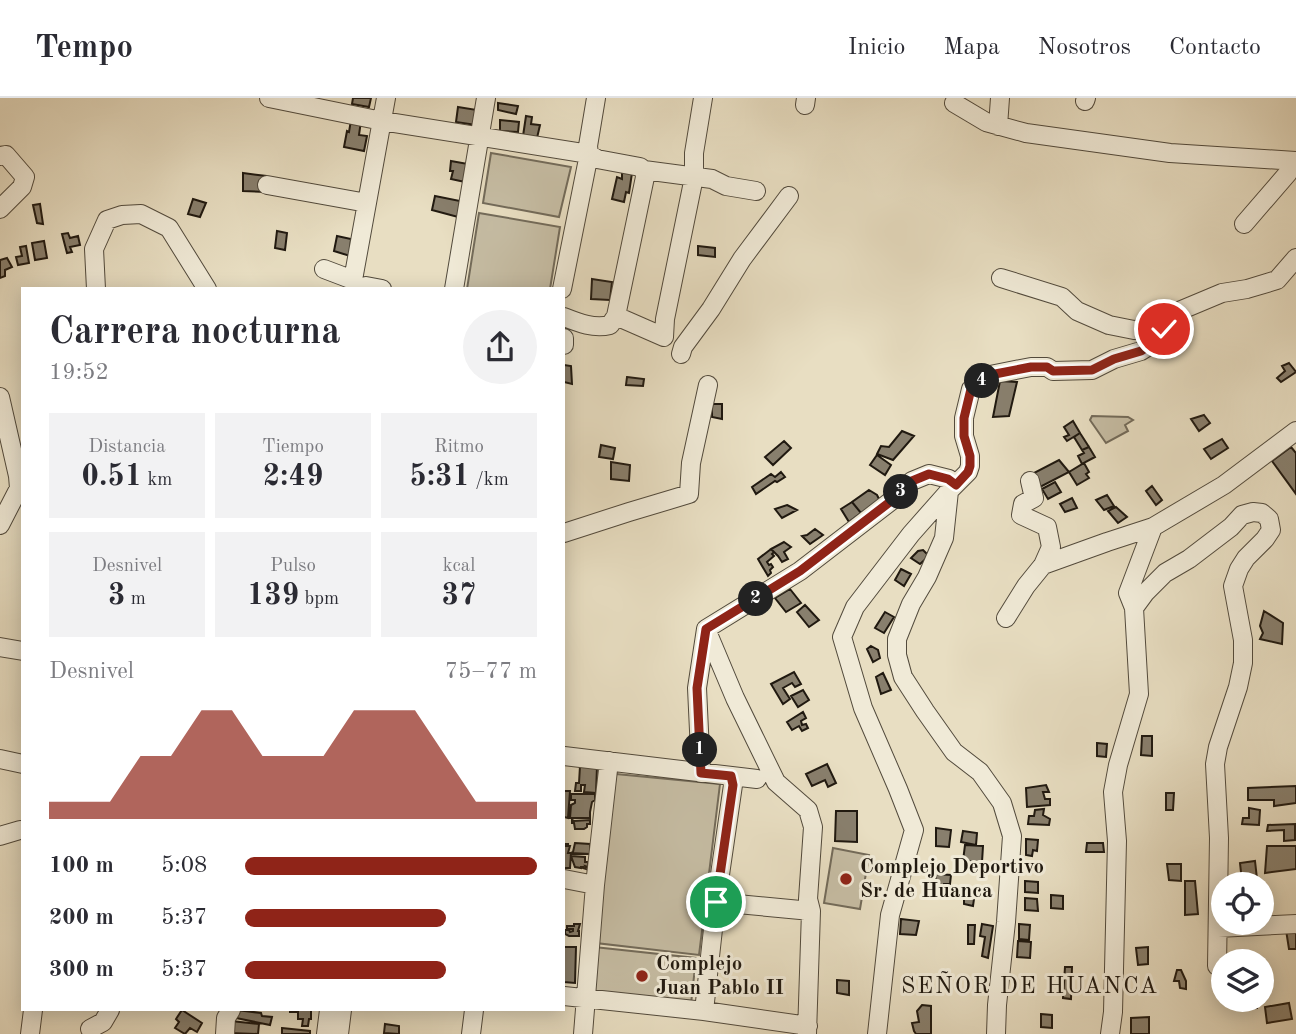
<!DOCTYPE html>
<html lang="es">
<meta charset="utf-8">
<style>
body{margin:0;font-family:"Old Standard TT",serif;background:#f2f2f3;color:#2b2b33;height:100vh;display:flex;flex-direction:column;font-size:26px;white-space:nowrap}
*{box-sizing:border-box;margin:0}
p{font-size:23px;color:#7c7c81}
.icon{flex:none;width:38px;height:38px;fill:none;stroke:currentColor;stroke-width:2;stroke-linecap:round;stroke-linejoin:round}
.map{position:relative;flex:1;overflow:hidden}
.side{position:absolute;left:21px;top:189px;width:544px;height:724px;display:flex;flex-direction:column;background:#fff;border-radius:0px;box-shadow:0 4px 18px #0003}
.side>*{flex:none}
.buttons{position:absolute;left:1211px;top:774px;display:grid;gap:14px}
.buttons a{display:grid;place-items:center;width:63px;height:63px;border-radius:50%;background:#fff;box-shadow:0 4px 18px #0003;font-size:35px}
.pin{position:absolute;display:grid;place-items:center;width:60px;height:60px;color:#fff;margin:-30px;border:4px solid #fff;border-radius:50%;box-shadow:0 2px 7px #0007}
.km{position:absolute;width:35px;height:35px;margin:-18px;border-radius:50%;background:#222;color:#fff;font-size:19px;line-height:35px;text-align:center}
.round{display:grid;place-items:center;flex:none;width:74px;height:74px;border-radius:37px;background:#f2f2f3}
.overview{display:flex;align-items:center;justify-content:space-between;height:119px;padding:0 28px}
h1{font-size:38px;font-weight:800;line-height:52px}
.stats{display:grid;grid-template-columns:repeat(3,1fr);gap:10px;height:119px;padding:7px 28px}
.stats div{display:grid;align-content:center;border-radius:0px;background:#f2f2f3;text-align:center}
.stats b{font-size:30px;font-weight:800}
.stats small{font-size:19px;font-weight:400}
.stats p{font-size:19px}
.chart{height:196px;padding:14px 28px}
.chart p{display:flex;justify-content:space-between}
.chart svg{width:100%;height:126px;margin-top:7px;fill:#8f2418;opacity:.7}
ul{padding:0 28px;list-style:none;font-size:23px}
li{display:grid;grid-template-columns:112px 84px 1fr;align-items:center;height:52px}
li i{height:18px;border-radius:9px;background:#8f2418}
header{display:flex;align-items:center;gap:42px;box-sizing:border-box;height:98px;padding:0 35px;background:#fff;border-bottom:2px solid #e1e1e2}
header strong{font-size:33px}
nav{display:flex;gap:38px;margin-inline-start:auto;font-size:24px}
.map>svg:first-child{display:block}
.green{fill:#c6bda4;stroke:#736b5a;stroke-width:2}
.building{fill:#887f6d;stroke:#201910;stroke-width:2}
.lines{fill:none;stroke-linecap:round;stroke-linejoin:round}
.minor-casing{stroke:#524a3c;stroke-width:20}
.minor{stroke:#f0ead7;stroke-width:18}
.route-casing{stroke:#fff;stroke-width:14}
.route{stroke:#8f2418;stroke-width:9}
.poi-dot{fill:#8f2418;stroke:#f0ead7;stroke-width:2.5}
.labels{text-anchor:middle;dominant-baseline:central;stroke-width:6;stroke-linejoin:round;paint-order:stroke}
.poi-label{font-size:21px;font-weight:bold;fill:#201910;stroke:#f0ead7;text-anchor:start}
.neighbourhood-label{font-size:23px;letter-spacing:2px;fill:#201910;stroke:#f0ead7}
</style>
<header>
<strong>Tempo</strong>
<nav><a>Inicio</a><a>Mapa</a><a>Nosotros</a><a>Contacto</a></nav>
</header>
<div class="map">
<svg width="1296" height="936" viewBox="0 0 1296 936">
<rect width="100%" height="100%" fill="#e8dec2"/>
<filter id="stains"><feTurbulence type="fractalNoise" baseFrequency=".00286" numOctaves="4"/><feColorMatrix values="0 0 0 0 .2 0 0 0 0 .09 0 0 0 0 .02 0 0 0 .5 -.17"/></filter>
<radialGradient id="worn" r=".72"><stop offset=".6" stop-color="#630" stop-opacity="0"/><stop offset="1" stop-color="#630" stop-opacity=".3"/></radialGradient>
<!-- green -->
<path class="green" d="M491,55L571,69L559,119L483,105Z
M479,115L560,129L550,191H467Z
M1092,318L1128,319L1133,322L1125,327L1128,333L1106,345L1090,322Z
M616,676L720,686L699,857L596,845Z
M833,750L869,757L860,811L824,805Z
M594,849L696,860L691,906L588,896Z"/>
<!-- building -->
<path class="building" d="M353,0H371L369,9L352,6Z
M498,5L518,8L516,16L498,12Z
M458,9L477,12L476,27L456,24Z
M526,18L532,19L531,26L540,27L537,40L523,38Z
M351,22L361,23L359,37L367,38L364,53L344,49L347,33L349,34Z
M500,22L519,24L518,34L500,33Z
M451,63L468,66L465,84L451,81L453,73H450Z
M622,73L632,75L629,95L626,94L624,104L612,101L617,79L622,81Z
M243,75L266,78V94L243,93Z
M435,98L460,103L458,119L432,112Z
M193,101L206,105L200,119L188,116Z
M40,106L43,126L37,125L33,107Z
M277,133L287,135L285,152L275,150Z
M68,135L70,140L78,138L80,147L70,149L72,154L67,155L62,136Z
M337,138L351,141L350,158L334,153Z
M44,143L47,160L35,162L32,145Z
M26,148L29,165L18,167L16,159L22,158L20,149Z
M698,148L715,150V159L698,157Z
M7,160L12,169L5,172V178L0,180V162Z
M592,181L612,184L610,202L591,201Z
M1289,265L1296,274L1281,284L1277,280L1285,273L1282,268Z
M564,267L571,268L572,286L564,284Z
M627,279L644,281L643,288L626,287Z
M1000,283L1017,284L1009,318L993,319Z
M712,306H722V321L712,319Z
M1204,317L1210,325L1199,333L1191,321Z
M1073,323L1080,335L1067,343L1064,339L1069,337L1064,329Z
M902,333L914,338L893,362L877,356L881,348L889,349Z
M1080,335L1089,349L1082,352L1074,339Z
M1222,341L1228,350L1211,361L1204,351Z
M784,343L791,350L773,367L765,359Z
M601,347L615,350L613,361L599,359Z
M1089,349L1095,359L1082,366L1078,358L1084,355L1082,352Z
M1291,349L1296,355V396L1272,363Z
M877,357L891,367L885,377L870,367Z
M1059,362L1069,374L1040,389L1030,377Z
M611,364L630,367L629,383L611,381Z
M1084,365L1089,374L1086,376L1089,380L1077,387L1069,374Z
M781,374L785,379L777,384L775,383L756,396L752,389L771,376L775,379Z
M1055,384L1061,394L1048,401L1042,391Z
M1152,388L1162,402L1156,407L1146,393Z
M869,392L877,397L881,405L861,415L852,404Z
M1107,397L1114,408L1104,412L1096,402Z
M1072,400L1077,410L1065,414L1060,406Z
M852,404L861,415L849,424L841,411Z
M787,407L797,412L782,420L775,411Z
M1116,409L1127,419L1118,425L1108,413Z
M815,431L823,437L810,446L802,438L807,437Z
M784,444L791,449L784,454L788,461L782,464L778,458L771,451Z
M771,451L774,454L772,456L774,458L767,464L769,467L771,466L773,469L770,472L771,475L768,478L758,461Z
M923,452L929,458L920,466L911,460L918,453Z
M901,471L911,476L904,488L895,482Z
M790,491L801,505L786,514L775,500Z
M805,507L819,522L809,529L797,514Z
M1264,513L1283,525L1282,546L1260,541L1263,535L1260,528Z
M885,514L894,519L884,535L875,530Z
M871,548L878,552L880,560L873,564L867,551Z
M794,574L801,586L795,589L792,585L783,590L790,601L783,606L771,586Z
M883,575L891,592L881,596L876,579Z
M803,592L809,602L798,609L791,598Z
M803,614L806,620L801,623L802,627L806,626L808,630L802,633L799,628L792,632L787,624Z
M1142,638H1152V658L1141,657Z
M1097,645L1107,646L1106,659L1097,658Z
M827,666L836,685L828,689L825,682L812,688L806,676Z
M580,668L597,669L596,695L584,694L585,687H581V693H575L576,685H579Z
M1046,687L1049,694H1043L1045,701H1050V707L1027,709L1026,690Z
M1296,688V705L1274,708V702H1248V690Z
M564,693H570L568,720L564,719Z
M1166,695H1174L1173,712H1166Z
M571,696H595V702L592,704L590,714V720H570L571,707L575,705V702H571Z
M1249,710L1260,712L1259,727L1242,726L1243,720H1249Z
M1044,711L1043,717L1050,721L1049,727L1028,726L1029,718H1034L1035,712Z
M836,713H857V744L835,743Z
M572,722L574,723L590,722V726H587V729L584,731H575L574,725H572Z
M1295,726V742L1284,743V732L1267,733L1268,727Z
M936,730L951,732L949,749L936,748Z
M963,733L977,735L976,747L961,744Z
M1026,741L1038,742L1037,753L1033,752L1032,758L1026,757Z
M575,745L590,746V756L571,755L573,754Z
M1087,745H1103L1104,754H1086Z
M566,746H568V748H570L568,755H571L570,770H564V748H566Z
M965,747L983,748L982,764L963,763Z
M1267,748H1296V771L1265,775Z
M571,758L585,759V764H588V769L585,768L586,771L583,770V769H581V770L575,769Z
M1255,763L1257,781L1242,783L1240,765Z
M1167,766H1181V783L1169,782Z
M936,776L951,777L950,786H944L943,793L934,792Z
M1025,783L1038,784V795L1025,794Z
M1185,783H1195L1198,816L1185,817Z
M964,793L975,794L973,808L964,806Z
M1051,797L1063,798V811L1051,810Z
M1025,800L1037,801L1038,813L1025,812Z
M901,821L919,823L916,837L900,836Z
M574,826H580L578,833H579V838H569L565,836V832H569L570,834L573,833V831H567V828H574Z
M982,826L993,828L988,860L982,858L985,839L980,838Z
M1019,826L1030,827L1029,842L1019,841Z
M968,827H975L974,846H968Z
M1286,832H1296V851H1289Z
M1018,843L1031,844L1030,860L1017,859Z
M564,849H576L575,885L564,884Z
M1148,849V866L1138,867L1136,850Z
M1065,869H1072L1071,901L1063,900Z
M1177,872H1181L1186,883V891L1180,890L1179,883H1174Z
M837,882L849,883V897L837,895Z
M1240,901H1256L1257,910L1241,911Z
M1289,905L1292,921L1267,925L1265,909Z
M922,907L931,908V936H916L914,933L912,925L919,924L917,913Z
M182,912L202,925L197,934L190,930L185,936L175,930L179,924L176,921Z
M237,912L261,915L262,918L272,919L270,927L236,920Z
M290,912H311V921H309L308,928H302L303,921H298V914H290Z
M1041,916L1052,917V930L1041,929Z
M1149,919V936H1131V920Z
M231,923L259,926L258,936L229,935Z
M385,926L399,928V936L384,935Z
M282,930L310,933V936H282Z"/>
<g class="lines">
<defs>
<path id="minor" d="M269,0L382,23L589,56L597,61L640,69L644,72L712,81L726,88L756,93
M1085,3L1086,0
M954,5L986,24L1026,35L1170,55L1296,63
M805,7L806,0
M998,28L1000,0
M0,58L6,57L25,79L22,89L0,111
M267,87L367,105
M1244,126L1288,75L1295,63
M324,171L353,182
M1001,180L1062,199L1077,213L1109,227L1134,232L1145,231
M96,191L94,151L107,122L122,117L141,116L169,130L207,191
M356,191L353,182L386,0
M359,191L366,188L382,191
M454,191L486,0
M562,191L589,56L588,48L596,0
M616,218L664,239L665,221L694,79V55L703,0
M564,219C579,225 594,231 610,227L616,218L645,79L644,72
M564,240V247
M681,256L683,249L711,211L742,161L789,98
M0,299L18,378L19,390L0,427
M949,393L944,440L927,479L911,506L897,541V557L903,579L925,613L954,654L980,674L1002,705L1012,738L1006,824L997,907L996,936
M564,435L629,414L689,396L691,365L708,287
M1043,467L1107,444L1153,429
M1134,510L1145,495L1165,475L1189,461L1231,429L1242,417L1253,414L1262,415L1269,421L1271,432L1265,441L1246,460L1239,471L1233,488L1243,542V565L1238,589L1218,649L1215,666L1219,740L1217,868
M1006,520L1026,488L1043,467L1051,449L1047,429L1021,417L1023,406L1034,400L1030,383
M706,531L735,600L776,684L808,712L813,729L808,801L811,813L807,936
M706,531L800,473L895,400L912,383L929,376L949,381L955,387
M0,549L23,553
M564,658L757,681
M0,661L23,666
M701,675L697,590L706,531
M0,738L20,732
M564,781L595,787
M716,804L811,813
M1218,830L1296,826
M564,898L704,913L808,928
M704,913L716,804L733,687L731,678
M90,931L103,924L110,912
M30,936L33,912
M225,936L226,920L231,912
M326,936L329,912
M339,936L342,912
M471,936L474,912
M583,936L595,787L609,663
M877,936L890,817L914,732L898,691L863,610L842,539L855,509L878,479L911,436L949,393L968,374L970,368V358L964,338V320L971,291L990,277L1031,269H1047L1053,273L1092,272L1114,261L1141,253L1152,246L1179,213L1222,195L1247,191L1277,182L1296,160
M1110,936L1113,914L1117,743L1113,694L1118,667L1139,596L1134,510L1128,495L1153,429L1224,387L1296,333"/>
</defs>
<!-- minor casing -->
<use href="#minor" class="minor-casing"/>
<!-- minor -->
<use href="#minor" class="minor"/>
</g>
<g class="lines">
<defs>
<path id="route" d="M716,804L733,687L731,678L701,675L697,590L706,531L800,473L895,400L912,383L929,376L948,381L956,387L968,374L970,368V358L964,338V320L971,291L990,277L1031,269H1047L1053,273L1092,272L1114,261L1141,253L1152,246L1164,231"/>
</defs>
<!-- route casing -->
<use href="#route" class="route-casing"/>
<!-- route -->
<use href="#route" class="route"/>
</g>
<!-- markers -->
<g class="poi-dot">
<circle cx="846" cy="781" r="7"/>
<circle cx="642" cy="878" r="7"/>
</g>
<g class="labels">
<!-- poi labels -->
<g class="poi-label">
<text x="860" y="769">Complejo Deportivo<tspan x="860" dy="24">Sr. de Huanca</tspan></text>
<text x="656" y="866">Complejo<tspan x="656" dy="24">Juan Pablo II</tspan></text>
</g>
<!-- neighbourhood labels -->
<g class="neighbourhood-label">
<text x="1030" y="888">SEÑOR DE HUANCA</text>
</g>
</g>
<rect width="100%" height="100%" filter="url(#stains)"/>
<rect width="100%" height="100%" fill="url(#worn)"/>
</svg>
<div class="buttons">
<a><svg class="icon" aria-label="locate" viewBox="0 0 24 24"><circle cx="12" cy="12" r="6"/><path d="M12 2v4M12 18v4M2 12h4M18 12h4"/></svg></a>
<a><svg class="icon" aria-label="layers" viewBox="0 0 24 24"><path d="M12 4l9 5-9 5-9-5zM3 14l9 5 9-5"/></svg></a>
</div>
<div class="pin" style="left:716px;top:804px;background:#1e9e55"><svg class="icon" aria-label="arrive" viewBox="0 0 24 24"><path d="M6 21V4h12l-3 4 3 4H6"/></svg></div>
<div class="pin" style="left:1164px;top:231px;background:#d93025"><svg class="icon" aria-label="check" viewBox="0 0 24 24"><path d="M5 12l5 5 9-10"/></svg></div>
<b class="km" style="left:700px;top:652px">1</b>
<b class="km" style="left:756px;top:501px">2</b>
<b class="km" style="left:901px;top:394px">3</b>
<b class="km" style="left:982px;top:283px">4</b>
<section class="side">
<div class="overview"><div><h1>Carrera nocturna</h1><p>19:52</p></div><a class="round"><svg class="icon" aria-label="share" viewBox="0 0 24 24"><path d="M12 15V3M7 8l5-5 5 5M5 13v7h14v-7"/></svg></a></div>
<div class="stats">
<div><p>Distancia</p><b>0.51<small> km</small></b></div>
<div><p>Tiempo</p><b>2:49</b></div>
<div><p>Ritmo</p><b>5:31<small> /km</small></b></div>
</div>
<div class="stats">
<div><p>Desnivel</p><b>3<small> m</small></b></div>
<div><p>Pulso</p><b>139<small> bpm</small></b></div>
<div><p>kcal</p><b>37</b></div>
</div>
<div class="chart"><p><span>Desnivel</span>75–77 m</p>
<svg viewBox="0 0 160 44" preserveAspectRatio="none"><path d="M0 44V38L10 38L20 38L30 22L40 22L50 6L60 6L70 22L80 22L90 22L100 6L110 6L120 6L130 22L140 38L150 38L160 38V44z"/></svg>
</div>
<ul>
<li><b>100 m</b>5:08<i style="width:100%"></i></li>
<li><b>200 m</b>5:37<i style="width:69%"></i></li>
<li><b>300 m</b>5:37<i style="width:69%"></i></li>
</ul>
</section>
</div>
